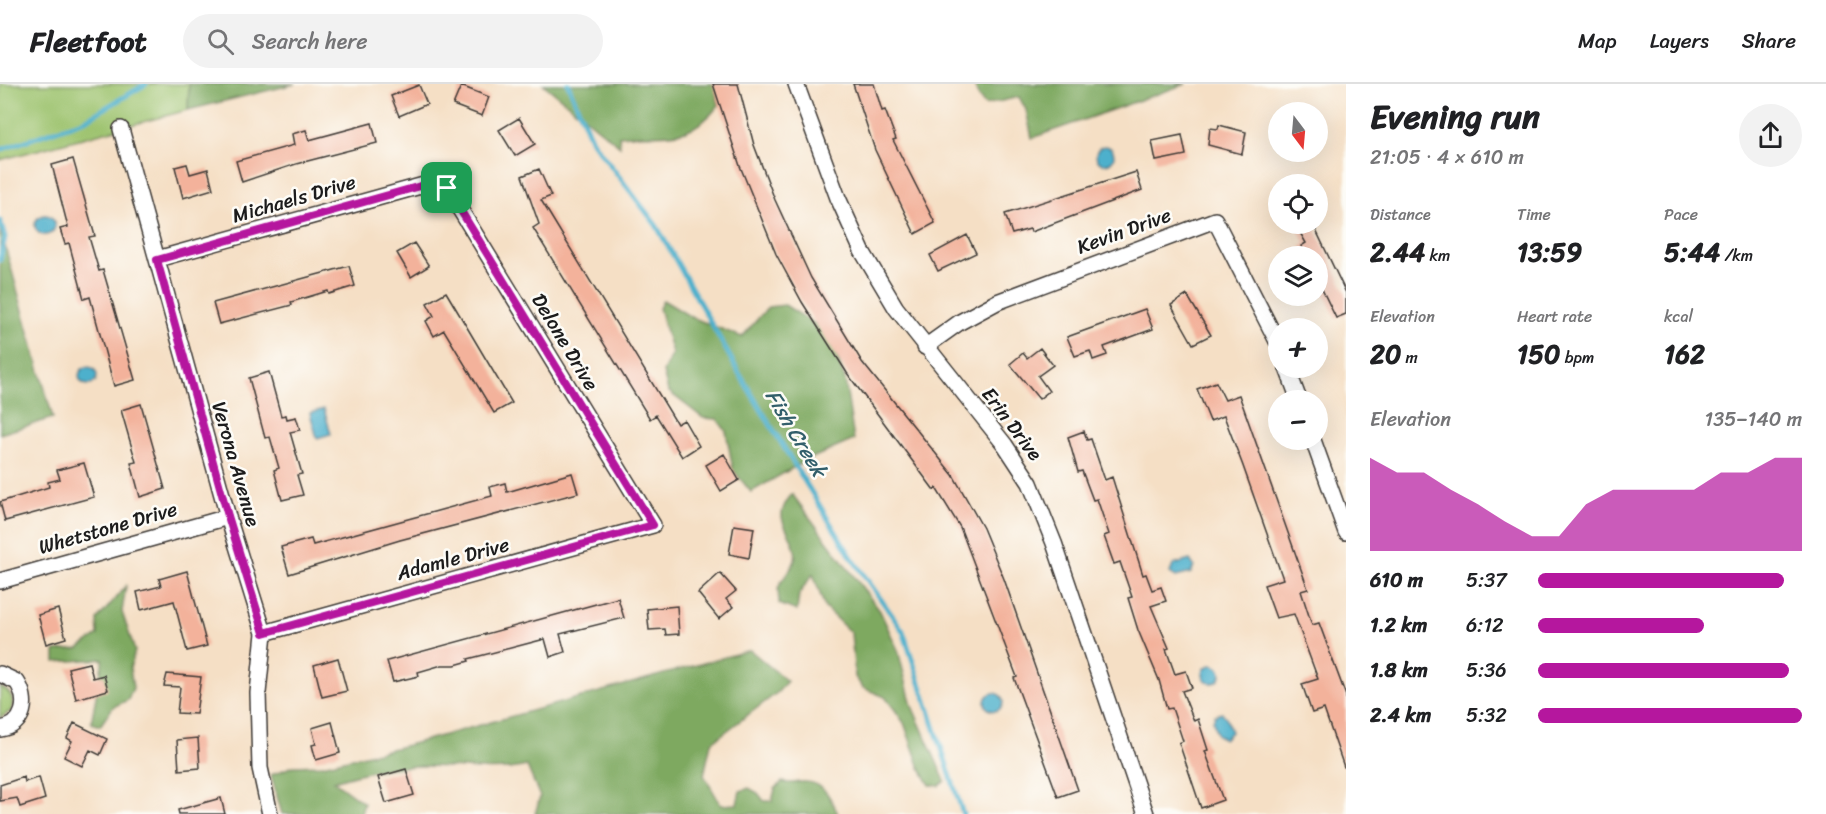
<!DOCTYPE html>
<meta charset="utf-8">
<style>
body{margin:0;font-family:Sriracha,sans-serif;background:#f2f2f2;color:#202124;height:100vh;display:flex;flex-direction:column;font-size:22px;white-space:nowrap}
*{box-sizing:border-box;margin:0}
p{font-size:20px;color:#757577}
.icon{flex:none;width:33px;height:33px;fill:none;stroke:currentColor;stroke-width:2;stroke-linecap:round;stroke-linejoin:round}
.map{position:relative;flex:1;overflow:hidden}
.sheet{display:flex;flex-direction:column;background:#fff;width:480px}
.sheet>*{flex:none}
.needle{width:39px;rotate:164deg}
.controls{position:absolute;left:1268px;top:18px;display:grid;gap:12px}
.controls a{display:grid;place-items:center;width:60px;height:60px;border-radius:50%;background:#fff;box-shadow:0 6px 24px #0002;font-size:30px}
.pin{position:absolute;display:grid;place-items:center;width:51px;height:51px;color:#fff;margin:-26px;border-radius:12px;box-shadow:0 3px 9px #0006}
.round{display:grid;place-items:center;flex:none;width:63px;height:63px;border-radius:32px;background:#f2f2f2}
.headline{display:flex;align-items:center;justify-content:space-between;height:102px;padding:0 24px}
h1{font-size:33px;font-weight:700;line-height:45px}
.figures{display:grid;grid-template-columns:repeat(3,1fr);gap:9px;height:102px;padding:6px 24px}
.figures div{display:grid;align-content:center}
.figures b{font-size:26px;font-weight:700}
.figures small{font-size:16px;font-weight:400}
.figures p{font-size:16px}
.chart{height:168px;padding:12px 24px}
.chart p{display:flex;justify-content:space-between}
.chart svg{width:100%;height:108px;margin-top:6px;fill:#b5179e;opacity:.7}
ul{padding:0 24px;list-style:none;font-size:20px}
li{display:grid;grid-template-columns:96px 72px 1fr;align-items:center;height:45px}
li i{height:15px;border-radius:8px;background:#b5179e}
header{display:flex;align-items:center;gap:36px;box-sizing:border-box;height:84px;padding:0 30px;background:#fff;border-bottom:2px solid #e0e0e0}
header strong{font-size:28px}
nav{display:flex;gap:33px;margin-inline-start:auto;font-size:21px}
.search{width:420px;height:54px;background:#f2f2f2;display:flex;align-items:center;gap:15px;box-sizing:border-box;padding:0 21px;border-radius:33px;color:#757577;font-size:22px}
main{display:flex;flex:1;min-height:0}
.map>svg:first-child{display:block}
.green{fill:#9dc36e;stroke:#5c7045;stroke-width:1.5}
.forest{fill:#7ea961;stroke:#4d623e;stroke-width:1.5}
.water{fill:#4db0cc;stroke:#346674;stroke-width:1.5}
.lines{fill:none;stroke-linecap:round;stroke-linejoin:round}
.stream{stroke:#4db0cc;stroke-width:5}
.building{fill:#f3b29b}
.street-casing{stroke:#3d3935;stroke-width:18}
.street{stroke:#fff;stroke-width:15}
.route-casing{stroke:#fff;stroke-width:12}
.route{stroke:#b5179e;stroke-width:8}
.labels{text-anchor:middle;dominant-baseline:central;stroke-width:5;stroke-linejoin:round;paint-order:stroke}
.street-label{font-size:20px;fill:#1c1c1c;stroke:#fdfcf7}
.water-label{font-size:21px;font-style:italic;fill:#325f6b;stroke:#fdfcf7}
</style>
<header>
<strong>Fleetfoot</strong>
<div class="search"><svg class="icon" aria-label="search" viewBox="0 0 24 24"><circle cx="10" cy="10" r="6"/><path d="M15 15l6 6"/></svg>Search here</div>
<nav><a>Map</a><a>Layers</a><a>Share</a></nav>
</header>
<main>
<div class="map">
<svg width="1346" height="730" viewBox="0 0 1346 730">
<rect width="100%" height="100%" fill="#fdfcf7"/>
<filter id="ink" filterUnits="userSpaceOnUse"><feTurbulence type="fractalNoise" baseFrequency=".0167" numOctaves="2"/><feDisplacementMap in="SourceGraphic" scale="12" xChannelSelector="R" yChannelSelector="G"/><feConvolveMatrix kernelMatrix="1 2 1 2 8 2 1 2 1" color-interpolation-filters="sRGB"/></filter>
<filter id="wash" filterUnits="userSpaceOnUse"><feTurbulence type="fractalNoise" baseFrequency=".008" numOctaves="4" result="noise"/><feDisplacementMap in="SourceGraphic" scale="24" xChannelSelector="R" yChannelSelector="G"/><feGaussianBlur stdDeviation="1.35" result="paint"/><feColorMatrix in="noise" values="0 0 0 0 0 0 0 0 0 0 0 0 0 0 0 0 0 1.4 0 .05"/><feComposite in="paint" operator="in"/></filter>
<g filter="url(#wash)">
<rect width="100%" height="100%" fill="#f5dfc5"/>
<!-- green -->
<path class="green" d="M0,0H189L188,26L0,76Z
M0,603C11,607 15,616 11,627L0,634Z"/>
<!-- forest -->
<path class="forest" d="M189,0H295L188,26Z
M543,0H714L719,21C688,61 662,47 619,52L620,62Z
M974,0H1186L1032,54L1026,26L1019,13L985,21L978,12Z
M0,144L53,334L0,350Z
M663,216L691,233L742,253L768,223L785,221L829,249L845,296L854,356L805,377L751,408L733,386L726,347L717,335L703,334L668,307L663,288L672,269L659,224Z
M792,410L880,527L898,566L912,622L945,697L939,702L930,701L920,684L904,639L895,626L885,613L863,604L855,593L851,549L825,524L813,490L799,510L797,527L779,520C779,516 778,509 778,505C781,492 799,483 795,466C790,441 770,437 792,410Z
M126,502L122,528L135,567L130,584L133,604L128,616L113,623L100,642L91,639L103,575L55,578V567L78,565L98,551L97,536Z
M750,566L787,597L778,608L711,659L704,691L721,721L737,720L740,707L749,704L758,709L764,717H772L775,705L782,698C792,701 797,697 806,698C825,699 831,715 838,730H535L540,713L527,682C493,690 460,682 425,682C395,682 362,688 334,697L364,719L361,730H282L271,691L293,682L322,681L408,661Z"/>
<!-- water -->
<path class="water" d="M1096 71a9 9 0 1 1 18 0a9 9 0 1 1-18 0Z
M35 141a10 10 0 1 1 20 0a10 10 0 1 1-20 0Z
M79 292a9 9 0 1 1 18 0a9 9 0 1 1-18 0Z
M324,325L331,350L317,354L310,329Z
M1190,476L1194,482L1191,489L1176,493L1170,489L1173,481Z
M1203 590a9 9 0 1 1 18 0a9 9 0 1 1-18 0Z
M985 618a9 9 0 1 1 18 0a9 9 0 1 1-18 0Z
M1222,629L1226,633L1231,648L1224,655L1217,651L1213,637L1215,631Z"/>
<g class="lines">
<!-- stream -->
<path class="stream" d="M568,0L592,57L656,141L739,289L794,380L852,474L903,547L963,730
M0,66L85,36L146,0
M0,137L5,153L0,176"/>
</g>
<g id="blocks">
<!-- building -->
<path class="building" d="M713,0H738L754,61L775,116L811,194L862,278L953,391L983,444L1004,495L1078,706L1058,713L1014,594L1017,593L960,443L936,404L934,406L847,289L802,218L776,170L740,82Z
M853,0H874L882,27L885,26L896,55L893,56L935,139L915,150L875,66Z
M419,1L427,20L399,32L391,12Z
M461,2L489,13L482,32L453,21Z
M519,34L535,60L515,72L499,46Z
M372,39L377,59L296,80L242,98L236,77L294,61L292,50L306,46L309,56Z
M1219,41L1246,48L1242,70L1208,61L1210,44L1218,45Z
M1182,51L1186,71L1156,77L1152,57Z
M73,75L95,152L89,153L99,187L103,186L135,296L114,302L90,213L84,215L69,159L65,160L60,145L68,143L52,81Z
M187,80L190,90L208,85L213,105L183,114L175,83Z
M539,85L551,112L541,116L677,340L684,336L699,362L682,373L656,331L650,335L533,144L539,140L522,92Z
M1136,88L1142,106L1031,148L1030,145L1012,150L1005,130Z
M1295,140H1313L1346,209V230L1336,234L1317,195V172H1306L1301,162L1306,159Z
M967,151L976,169L938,187L930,171Z
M414,159L429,182L411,193L397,169Z
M349,182L355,202L329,210L328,207L291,218L292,221L219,240L213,219Z
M446,208L512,319L494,329L444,246L434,252L426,237L434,232L427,219Z
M1187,211L1211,251L1193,260L1171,221Z
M1145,225L1153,245L1104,263L1107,271L1093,276L1090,267L1075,272L1067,253Z
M1040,264L1053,281L1038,292L1049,307L1039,315L1010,280L1023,269L1027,274Z
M269,288L281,332L286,331L287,335L296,333L300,346L290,348L302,390L297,391L303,411L282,416L274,386L279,384L270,353L265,354L249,294Z
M1216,298L1225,316L1239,311L1308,505L1301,507L1312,541L1319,539L1346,612V683H1344L1324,625L1312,629L1302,600L1318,595L1294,530L1276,534L1264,501L1283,495L1243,382L1224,332L1210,337L1197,305Z
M141,320L165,405L140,413L131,379L136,378L121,326Z
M1084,347L1087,356L1091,355L1105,396L1112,393L1143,491L1146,490L1152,506L1161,503L1166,517L1151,522L1169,564L1166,565L1175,590L1186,587L1192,604L1182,607L1194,637L1198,635L1208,666L1205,667L1223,716L1201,724L1179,659L1183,657L1172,624L1167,625L1159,596L1138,546L1128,514L1132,513L1120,478L1114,480L1104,452L1109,450L1097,415L1093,416L1082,387L1078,388L1068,353Z
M724,370L739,396L721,407L706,381Z
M84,379L94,413L5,437L0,418L49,403L48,398L60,395L57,386Z
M572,389L578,409L400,456L289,490L281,463L311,455L313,461L492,412L490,403L505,399L507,408Z
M734,441L754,444L749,474L729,470Z
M187,487L207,562L187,567L174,517L141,526L137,508L161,502L159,495Z
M720,489L736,507L726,515L733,523L719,535L698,509Z
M618,514L624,534L560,550L565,568L550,573L545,555L468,575L469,577L455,581H442L418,588L419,592L393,598L387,577Z
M677,522L679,550L666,551L665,545L649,546L647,525Z
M58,525L66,554L46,560L38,531Z
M338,574L347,607L322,613L314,581Z
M89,579L93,594L104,591L108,606L76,615L68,584Z
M167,590L201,593L196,630L177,629L180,603L164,602Z
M332,638L340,669L316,676L312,661L316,660L312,644Z
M74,639L107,655L100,671L90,666L82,682L64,673L72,657L67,654Z
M198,654L200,684L179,686L177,656Z
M406,685L414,711L386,719L378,693Z
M24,693L25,698L39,693L45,715L20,723L17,714L0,717V701Z
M221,714L225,730H179L178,726Z"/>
</g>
</g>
<g filter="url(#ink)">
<use href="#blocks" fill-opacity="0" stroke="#3d3935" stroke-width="1.5"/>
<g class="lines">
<defs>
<path id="street" d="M796,0L838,114L862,167L896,224L1005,361L1030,399L1054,459L1146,730
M121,45L228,433L264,549L258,609L260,684L270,730
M157,175L442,96L653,441L264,549
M925,263L960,238L997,218L1215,136L1278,259
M1287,284L1299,316
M1313,356L1346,448
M0,497L228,433
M0,590L17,598C29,616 25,642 0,645"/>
</defs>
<!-- street casing -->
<use href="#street" class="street-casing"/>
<!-- street -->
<use href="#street" class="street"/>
</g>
</g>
<g class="lines" filter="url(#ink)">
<defs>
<path id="route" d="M442,96L653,441L264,549L228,432L157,176Z"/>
</defs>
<!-- route casing -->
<use href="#route" class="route-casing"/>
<!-- route -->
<use href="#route" class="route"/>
</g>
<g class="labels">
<!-- street labels -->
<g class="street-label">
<text transform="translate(294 115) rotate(-16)">Michaels Drive</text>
<text transform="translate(1124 147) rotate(-20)">Kevin Drive</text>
<text transform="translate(565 258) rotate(59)">Delone Drive</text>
<text transform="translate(1012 340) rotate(53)">Erin Drive</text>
<text transform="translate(236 380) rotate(74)">Verona Avenue</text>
<text transform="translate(108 444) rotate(-16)">Whetstone Drive</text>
<text transform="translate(453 475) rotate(-15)">Adamle Drive</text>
</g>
<!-- water labels -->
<g class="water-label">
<text transform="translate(796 349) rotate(59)">Fish Creek</text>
</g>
</g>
</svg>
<div class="controls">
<a><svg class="needle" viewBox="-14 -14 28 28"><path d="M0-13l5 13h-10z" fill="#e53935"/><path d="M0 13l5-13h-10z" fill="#757577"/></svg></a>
<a><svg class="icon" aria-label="locate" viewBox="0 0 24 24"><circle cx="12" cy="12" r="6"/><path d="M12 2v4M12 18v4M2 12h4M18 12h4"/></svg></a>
<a><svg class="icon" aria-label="layers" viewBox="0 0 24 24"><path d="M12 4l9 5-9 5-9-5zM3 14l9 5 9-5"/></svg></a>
<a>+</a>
<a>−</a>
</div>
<div class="pin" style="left:447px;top:104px;background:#1e9e55"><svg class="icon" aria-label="arrive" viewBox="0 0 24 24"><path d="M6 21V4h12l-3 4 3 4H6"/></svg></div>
</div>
<section class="sheet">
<div class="headline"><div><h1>Evening run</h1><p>21:05 · 4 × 610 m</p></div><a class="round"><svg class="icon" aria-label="share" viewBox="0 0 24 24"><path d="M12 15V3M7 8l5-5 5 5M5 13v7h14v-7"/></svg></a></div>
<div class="figures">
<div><p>Distance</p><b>2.44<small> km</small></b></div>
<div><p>Time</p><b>13:59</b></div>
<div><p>Pace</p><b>5:44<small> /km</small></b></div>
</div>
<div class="figures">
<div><p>Elevation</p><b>20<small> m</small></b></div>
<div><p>Heart rate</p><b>150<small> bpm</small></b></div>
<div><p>kcal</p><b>162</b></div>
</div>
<div class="chart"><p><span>Elevation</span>135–140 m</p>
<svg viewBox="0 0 160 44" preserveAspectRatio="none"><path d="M0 44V6L10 12L20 12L30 19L40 25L50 32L60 38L70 38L80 25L90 19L100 19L110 19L120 19L130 12L140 12L150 6L160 6V44z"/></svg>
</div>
<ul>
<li><b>610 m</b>5:37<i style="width:93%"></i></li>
<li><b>1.2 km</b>6:12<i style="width:63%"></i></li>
<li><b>1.8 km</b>5:36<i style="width:95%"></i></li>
<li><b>2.4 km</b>5:32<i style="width:100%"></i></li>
</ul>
</section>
</main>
